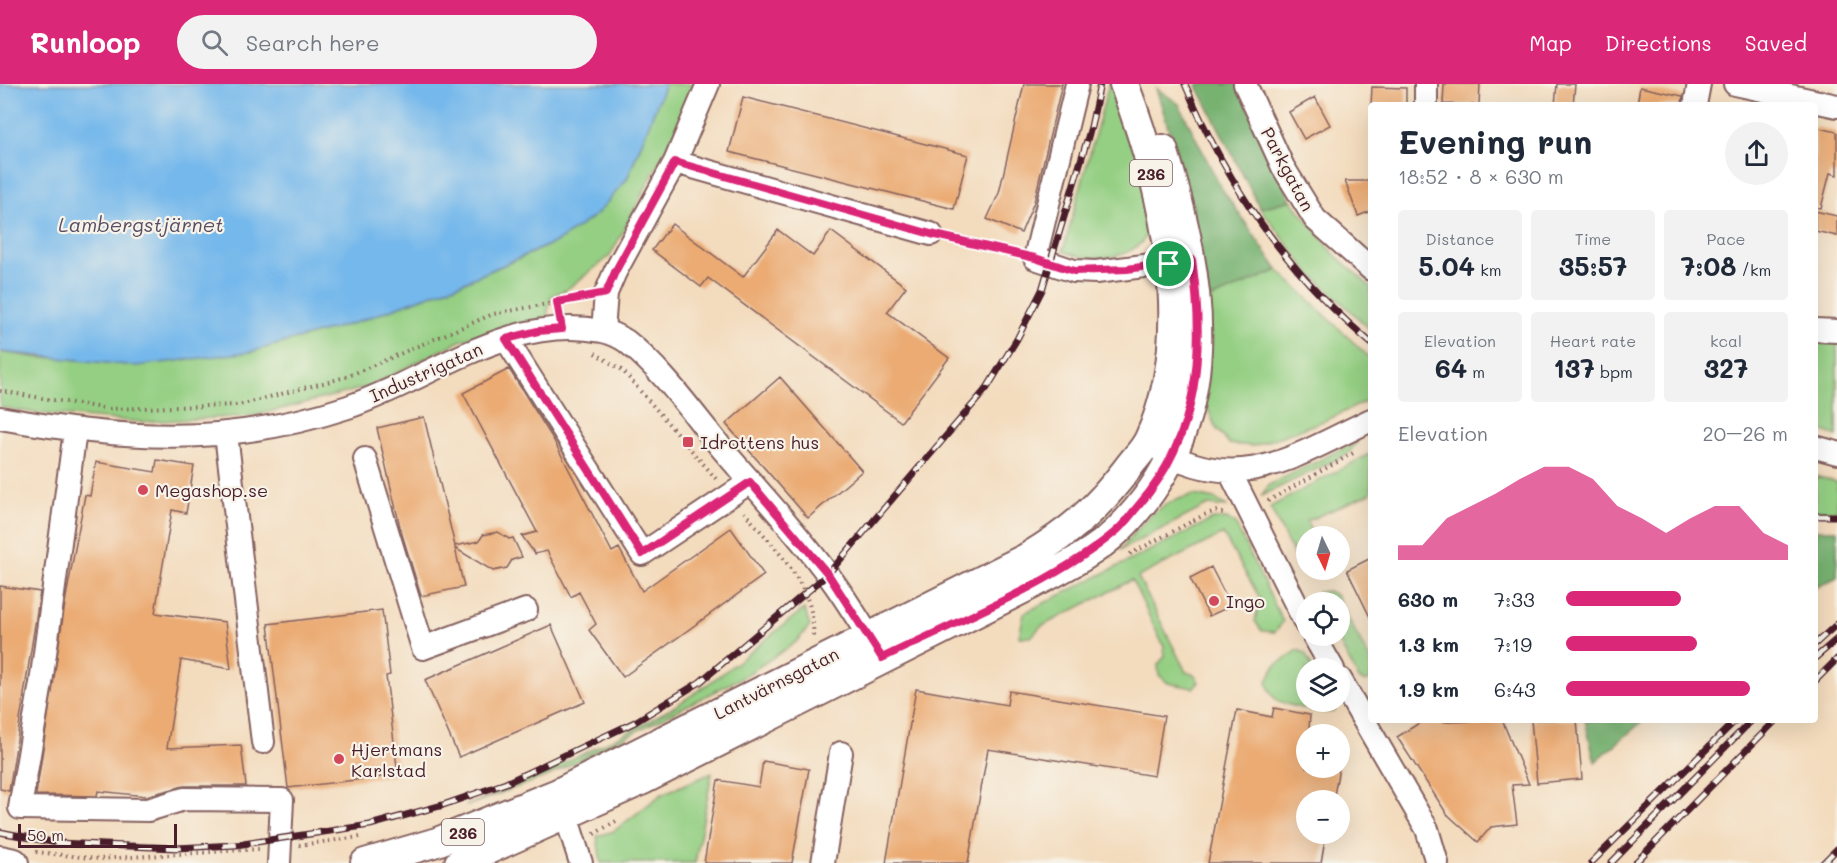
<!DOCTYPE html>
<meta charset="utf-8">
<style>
body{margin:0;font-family:Mali,sans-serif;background:#f2f2f3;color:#1f2937;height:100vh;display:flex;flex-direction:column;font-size:22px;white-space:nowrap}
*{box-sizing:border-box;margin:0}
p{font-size:20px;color:#747a83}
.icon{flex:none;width:33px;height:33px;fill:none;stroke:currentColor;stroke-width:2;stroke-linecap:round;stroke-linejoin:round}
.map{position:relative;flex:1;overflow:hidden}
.sheet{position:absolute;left:1368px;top:18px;width:450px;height:621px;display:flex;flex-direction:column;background:#fff;border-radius:6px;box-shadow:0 6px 24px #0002}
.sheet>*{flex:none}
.needle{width:39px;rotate:175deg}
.controls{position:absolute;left:1296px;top:442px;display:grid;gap:12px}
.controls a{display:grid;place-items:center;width:54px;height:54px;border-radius:50%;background:#fff;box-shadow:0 6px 24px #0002;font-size:30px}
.scale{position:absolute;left:18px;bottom:15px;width:159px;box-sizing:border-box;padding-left:6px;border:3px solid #4a1f2b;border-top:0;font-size:16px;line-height:21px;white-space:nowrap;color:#4a1f2b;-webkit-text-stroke:4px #f7f3e8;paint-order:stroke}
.pin{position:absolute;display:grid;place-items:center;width:51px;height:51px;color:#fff;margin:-26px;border:3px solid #fff;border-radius:50%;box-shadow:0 2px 6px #0007}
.round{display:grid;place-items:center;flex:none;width:63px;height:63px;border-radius:32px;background:#f2f2f3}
.headline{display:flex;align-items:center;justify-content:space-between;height:102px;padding:0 30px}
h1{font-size:33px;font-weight:700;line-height:45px}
.metrics{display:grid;grid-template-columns:repeat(3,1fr);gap:9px;height:102px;padding:6px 30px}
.metrics div{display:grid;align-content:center;border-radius:6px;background:#f2f2f3;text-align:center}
.metrics b{font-size:26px;font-weight:700}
.metrics small{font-size:16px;font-weight:400}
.metrics p{font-size:16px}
.chart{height:168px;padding:12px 30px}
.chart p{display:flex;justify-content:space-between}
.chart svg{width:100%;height:108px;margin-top:6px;fill:#db2777;opacity:.7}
ul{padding:0 30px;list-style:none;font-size:20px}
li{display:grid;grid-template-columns:96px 72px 1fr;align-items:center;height:45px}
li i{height:15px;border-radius:8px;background:#db2777}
header{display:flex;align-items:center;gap:36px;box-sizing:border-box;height:84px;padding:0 30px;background:#db2777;color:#fff}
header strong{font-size:28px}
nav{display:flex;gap:33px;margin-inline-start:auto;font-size:21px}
.search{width:420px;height:54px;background:#f2f2f3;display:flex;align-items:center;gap:15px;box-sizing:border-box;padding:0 21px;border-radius:33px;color:#747a83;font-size:22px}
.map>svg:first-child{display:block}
.green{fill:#94cf83;stroke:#6f7757;stroke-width:1.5}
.forest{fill:#77b271;stroke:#60684e;stroke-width:1.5}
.water{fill:#75b8eb;stroke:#606c8b;stroke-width:1.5}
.building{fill:#ebab73}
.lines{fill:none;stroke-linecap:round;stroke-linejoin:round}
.minor-casing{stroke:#85615e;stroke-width:26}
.major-casing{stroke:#85615e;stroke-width:32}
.path{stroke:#85615e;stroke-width:4;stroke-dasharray:1.5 4.5;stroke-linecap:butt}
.minor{stroke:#fff;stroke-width:22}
.major{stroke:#fff;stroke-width:28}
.rail-casing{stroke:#4a1f2b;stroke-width:7}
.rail{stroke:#f7f3e8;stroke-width:4.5;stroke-dasharray:14;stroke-linecap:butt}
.route-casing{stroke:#fff;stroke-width:12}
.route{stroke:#db2777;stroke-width:8}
.poi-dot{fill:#d1495b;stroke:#f7f3e8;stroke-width:2}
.labels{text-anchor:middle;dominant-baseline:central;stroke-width:4.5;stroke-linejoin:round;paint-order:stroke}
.shield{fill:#f7f3e8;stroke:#7e5f64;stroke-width:1.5}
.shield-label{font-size:16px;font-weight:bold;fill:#4a1f2b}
.street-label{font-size:18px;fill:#4a1f2b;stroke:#f7f3e8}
.poi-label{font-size:18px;fill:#4a1f2b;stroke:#f7f3e8;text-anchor:start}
.water-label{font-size:20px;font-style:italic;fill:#574d65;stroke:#f7f3e8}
</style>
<header>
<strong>Runloop</strong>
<div class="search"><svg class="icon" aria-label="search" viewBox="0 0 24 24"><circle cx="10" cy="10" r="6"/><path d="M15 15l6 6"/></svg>Search here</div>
<nav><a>Map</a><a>Directions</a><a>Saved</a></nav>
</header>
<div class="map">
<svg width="1837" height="779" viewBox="0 0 1837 779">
<rect width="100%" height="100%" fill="#f7f3e8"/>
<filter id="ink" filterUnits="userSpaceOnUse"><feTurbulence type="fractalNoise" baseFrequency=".0167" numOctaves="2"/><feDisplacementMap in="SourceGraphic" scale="12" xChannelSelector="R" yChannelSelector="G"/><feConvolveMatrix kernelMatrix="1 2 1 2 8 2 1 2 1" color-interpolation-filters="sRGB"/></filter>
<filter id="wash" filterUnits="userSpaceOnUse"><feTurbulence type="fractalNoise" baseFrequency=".008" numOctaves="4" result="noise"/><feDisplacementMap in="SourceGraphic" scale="24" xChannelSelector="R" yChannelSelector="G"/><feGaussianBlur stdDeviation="1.35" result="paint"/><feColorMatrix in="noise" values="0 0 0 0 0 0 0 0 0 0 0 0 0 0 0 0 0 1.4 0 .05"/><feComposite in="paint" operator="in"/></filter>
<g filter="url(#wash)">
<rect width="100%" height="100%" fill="#f3dbbd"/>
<!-- green -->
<path class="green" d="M665,0H695L678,42L610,172L566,206L551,212L547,233L462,256L368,303L253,332L141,338L34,329L0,323V268L41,274L250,268L357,238L460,200L558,157L627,95Z
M1109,0H1114L1133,49L1151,144C1148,149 1144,156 1140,160C1119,178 1087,177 1063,167Z
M1291,116L1335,171L1371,203V246L1308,187L1260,124Z
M1278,186L1371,275V315L1329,335L1254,362L1229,360L1216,344L1206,320L1208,216Z
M1815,254L1837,255V352L1815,344Z
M1358,357L1348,370L1261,412L1269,401Z
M1371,369V409L1307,437L1313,453H1306V483L1301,486L1270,423Z
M1815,392L1837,398V427L1815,426Z
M1194,411L1215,415L1228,423L1208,421L1120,466C1144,438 1156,418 1194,411Z
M1213,435H1226L1235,439L1283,538L1275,548L1262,547L1255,537L1260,514L1223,450L1138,493L1186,588L1195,591L1199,598L1193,604L1168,599L1159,591L1158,581L1165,572L1164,563L1132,496L1040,543L1031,553H1019L1024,529Z
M1328,507L1336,511L1371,578V595L1366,598L1359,595L1336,552H1340V519H1318L1315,513L1318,508Z
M804,525L810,542L795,559L743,593L550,691L466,722C533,693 601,664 665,628C715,599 759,560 804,525Z
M1298,566L1305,569L1313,585H1306V618H1330L1335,627C1326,631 1289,622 1279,617C1271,613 1269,605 1267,597L1276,581Z
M712,689L695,779H601L597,752L614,747L662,710Z"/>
<!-- forest -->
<path class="forest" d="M1196,0H1237L1291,116L1260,124Z
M1156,4L1179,20L1220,102L1278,186L1208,216L1191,116Z
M1815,446H1837V493L1815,504Z
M1585,636H1644L1595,678Z"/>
<!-- water -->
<path class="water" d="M0,0H665L627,95L597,130L558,157L460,200L357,238L250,268L136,282L0,268Z"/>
<g id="blocks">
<!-- building -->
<path class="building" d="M1024,0H1062L1034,118L1021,149L987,135L999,109Z
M1444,0H1480L1479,21L1443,20Z
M1557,0H1575L1573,21H1555Z
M1372,3L1406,4V21H1371Z
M1640,3L1683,12L1682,21H1637Z
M743,13L968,71L954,125L729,68Z
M1315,13L1330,41L1304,55L1289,28Z
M1815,43L1837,48V91L1830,89L1821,124L1815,123Z
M1345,97H1371V127L1358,132Z
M1815,127L1837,132V152L1815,147Z
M672,140L743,193L778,146L813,172L831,147L906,203L887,228L949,274L901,338L708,194L701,203L652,166Z
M509,285L553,355L612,468L619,464L642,507L731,444L764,491L623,593L589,546L596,540L579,508L571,513L547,467L535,470L522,452L537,448L463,309Z
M780,293L862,387L808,434L726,340Z
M424,333L455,462L479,457L483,451L498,448L509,455L513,454L522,473L512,476L507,484L493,487L455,464L464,503L421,512L401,447L377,344Z
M157,376L194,382L186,429L172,426L155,529L225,538L231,585L181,576L167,664L241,661L246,702H184L146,712L98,707L97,712L36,711L66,513L85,411L90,412L96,378L155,388Z
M1371,474V535L1347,486Z
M1211,483L1231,522L1209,532L1190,494Z
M0,502L40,508L9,707L0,705Z
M382,526L390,591L386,592L398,691L288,704L268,540Z
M551,541L585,618L459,673L425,596Z
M916,605L1007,621L1009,607L1164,632L1154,692L988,665L968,779H886Z
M1274,624L1310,631L1306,684H1339L1333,717H1306V750H1326L1321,779H1208L1237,626L1272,633Z
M1424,636L1449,638L1502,636L1529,700L1512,701L1517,740L1491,743L1478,758L1447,730L1397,653Z
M1531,636H1577L1582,695L1537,699Z
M763,677L809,685L792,779H704L718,696L759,703Z"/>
</g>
</g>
<g filter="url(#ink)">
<use href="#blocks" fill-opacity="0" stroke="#85615e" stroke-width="1.5"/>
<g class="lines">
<defs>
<path id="minor" d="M1077,0L1035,174L1074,187L1096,188L1184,177
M1245,0L1283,83L1315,135L1371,185
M1735,0L1837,22
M1426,21V0
M1695,21L1699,0
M675,78L931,150
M1815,246L1837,247
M603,247L606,209L615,188L675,78L708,0
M506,255L642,470L750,398
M0,334C123,356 227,363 348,323C431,295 509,229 602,247C609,248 620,253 626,257C664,287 693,330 724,367C759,408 797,448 829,492C847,516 862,542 878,567
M75,347L41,599L20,724L148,726L184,715L282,716L279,779
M226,350L263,658
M1815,363L1837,369
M1157,364C1238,413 1295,372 1371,336
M365,375L423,564L526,526
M1230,388L1306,540
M1314,552L1333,585
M1340,595L1427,745L1437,779
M561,716L581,779
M823,779L841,669"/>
<path id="major" d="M0,776L14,779
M365,779L437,758L558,709L1026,474C1070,448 1096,426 1127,385C1134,375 1144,366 1149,355C1198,249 1164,105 1124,0
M459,779L643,696L1033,500C1061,485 1093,470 1117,447C1228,340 1204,197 1163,65"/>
</defs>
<!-- minor casing -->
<use href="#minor" class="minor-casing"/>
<!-- major casing -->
<use href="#major" class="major-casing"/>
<!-- path -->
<path class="path" d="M950,154L1015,169
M595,269L623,287L718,397
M0,307L102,324
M109,325L239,321L346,293L493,230L585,213
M1268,417L1355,368
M744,428C772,461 817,504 813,551L811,553
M1130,470L1204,431L1216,427L1226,430
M594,750L618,736
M299,761L360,753
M36,768L99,775L259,765"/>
<!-- minor -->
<use href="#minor" class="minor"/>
<!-- major -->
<use href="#major" class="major"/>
<defs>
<path id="rail" d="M1185,0C1228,103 1286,187 1371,259
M1815,432H1837
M1815,560L1837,540
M1815,574L1837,555
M1815,597L1837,575
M0,748L57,759L176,764L236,761L370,741L443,721L506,699L635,638L700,598L828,490L987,304L1017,255L1042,206L1091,43L1100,0
M1591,779L1736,636
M1611,779L1752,636
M1635,779L1776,636
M1823,779L1837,765"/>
</defs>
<!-- rail casing -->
<use href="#rail" class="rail-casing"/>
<!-- rail -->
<use href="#rail" class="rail"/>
</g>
</g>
<g class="lines" filter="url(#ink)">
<defs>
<path id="route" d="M675,78L931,150L1035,174L1074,187L1127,185L1192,176C1205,264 1200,351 1139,421C1131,430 1124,441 1115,448C1053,500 955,538 882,574L828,490L750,398L642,470L506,255L538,247L562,245L557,218L606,209L615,188Z"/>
</defs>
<!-- route casing -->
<use href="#route" class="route-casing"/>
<!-- route -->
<use href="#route" class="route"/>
</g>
<!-- markers -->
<g class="poi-dot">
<rect x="682" y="352" width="12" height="12" rx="3"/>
<circle cx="143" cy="406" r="6"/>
<circle cx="1214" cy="517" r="6"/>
<circle cx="339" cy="675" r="6"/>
</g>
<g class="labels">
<!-- shield labels -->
<g class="shield">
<rect x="1130" y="76" width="42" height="26" rx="4.5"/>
<rect x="442" y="735" width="42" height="26" rx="4.5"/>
</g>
<g class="shield-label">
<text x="1151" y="89">236</text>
<text x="463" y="748">236</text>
</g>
<!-- street labels -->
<g class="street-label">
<text transform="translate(1288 85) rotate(62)">Parkgatan</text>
<text transform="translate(426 288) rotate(-24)">Industrigatan</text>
<text transform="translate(776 599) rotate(-27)">Lantvärnsgatan</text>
</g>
<!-- poi labels -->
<g class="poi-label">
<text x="700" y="358">Idrottens hus</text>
<text x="155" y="406">Megashop.se</text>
<text x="1226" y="517">Ingo</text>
<text x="351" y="665">Hjertmans<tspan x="351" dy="21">Karlstad</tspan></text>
</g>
<!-- water labels -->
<g class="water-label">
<text x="141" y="140">Lambergstjärnet</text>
</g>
</g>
</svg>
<div class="controls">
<a><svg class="needle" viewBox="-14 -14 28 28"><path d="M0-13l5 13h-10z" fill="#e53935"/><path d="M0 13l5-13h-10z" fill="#747a83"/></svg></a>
<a><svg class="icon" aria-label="locate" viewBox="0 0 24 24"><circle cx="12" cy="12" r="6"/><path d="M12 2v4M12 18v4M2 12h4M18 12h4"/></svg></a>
<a><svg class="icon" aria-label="layers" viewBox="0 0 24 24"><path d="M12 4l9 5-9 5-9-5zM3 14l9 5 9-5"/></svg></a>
<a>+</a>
<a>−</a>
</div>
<div class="scale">50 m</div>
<div class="pin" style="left:1169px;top:180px;background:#1e9e55"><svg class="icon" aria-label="arrive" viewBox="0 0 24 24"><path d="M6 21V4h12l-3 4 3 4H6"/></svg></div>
<section class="sheet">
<div class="headline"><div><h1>Evening run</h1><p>18:52 · 8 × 630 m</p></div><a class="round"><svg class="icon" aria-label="share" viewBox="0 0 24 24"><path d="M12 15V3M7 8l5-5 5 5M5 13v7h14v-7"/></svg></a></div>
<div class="metrics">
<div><p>Distance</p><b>5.04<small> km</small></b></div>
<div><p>Time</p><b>35:57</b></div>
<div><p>Pace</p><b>7:08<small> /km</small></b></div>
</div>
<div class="metrics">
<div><p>Elevation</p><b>64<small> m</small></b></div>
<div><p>Heart rate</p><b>137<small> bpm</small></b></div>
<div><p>kcal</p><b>327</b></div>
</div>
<div class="chart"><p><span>Elevation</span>20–26 m</p>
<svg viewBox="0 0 160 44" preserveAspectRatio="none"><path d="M0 44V38L10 38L20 27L30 22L40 17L50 11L60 6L70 6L80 11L90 22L100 27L110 33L120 27L130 22L140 22L150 33L160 38V44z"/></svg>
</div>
<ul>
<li><b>630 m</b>7:33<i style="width:52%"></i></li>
<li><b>1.3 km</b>7:19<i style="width:59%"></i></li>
<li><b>1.9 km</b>6:43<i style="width:83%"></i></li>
</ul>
</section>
</div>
